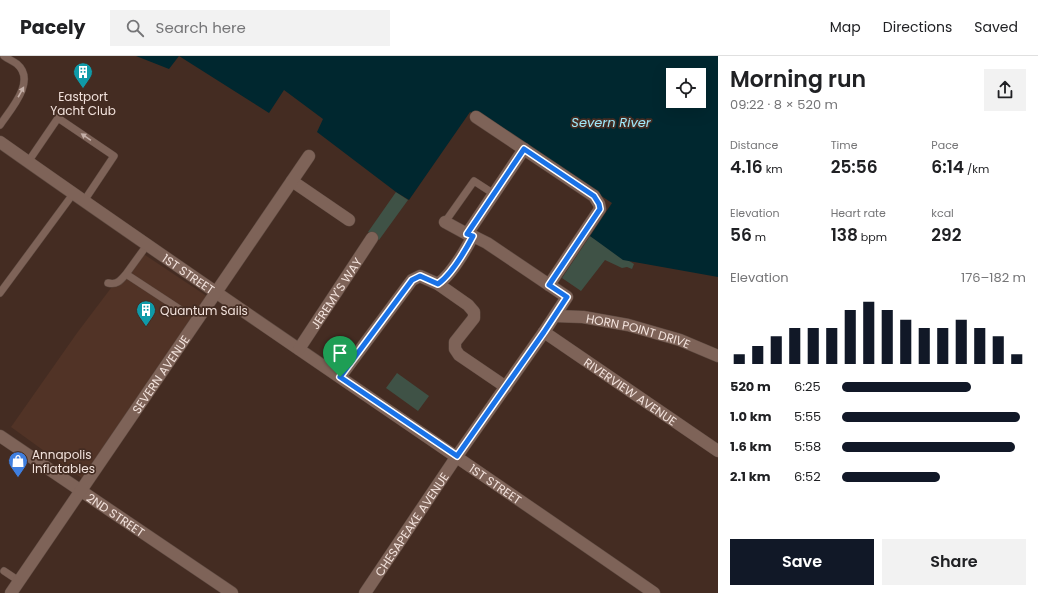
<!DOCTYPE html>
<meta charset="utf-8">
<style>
body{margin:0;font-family:Poppins,sans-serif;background:#f2f2f2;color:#202124;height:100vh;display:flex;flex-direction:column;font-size:15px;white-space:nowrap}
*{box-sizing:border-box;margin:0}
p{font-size:13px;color:#757577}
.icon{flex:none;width:22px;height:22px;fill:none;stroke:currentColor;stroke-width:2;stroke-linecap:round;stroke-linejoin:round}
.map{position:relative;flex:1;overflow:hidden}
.details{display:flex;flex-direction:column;background:#fff;width:320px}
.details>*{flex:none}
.controls{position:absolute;left:666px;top:12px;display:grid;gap:8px}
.controls a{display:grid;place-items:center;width:40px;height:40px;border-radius:0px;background:#fff;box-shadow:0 4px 16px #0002;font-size:20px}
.pin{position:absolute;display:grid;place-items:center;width:34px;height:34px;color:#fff;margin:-41px -17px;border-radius:50% 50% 50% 0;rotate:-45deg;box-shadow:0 0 4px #0007}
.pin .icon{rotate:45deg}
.round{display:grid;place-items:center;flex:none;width:42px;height:42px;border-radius:0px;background:#f2f2f2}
.overview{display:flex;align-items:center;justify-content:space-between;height:68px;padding:0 12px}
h1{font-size:22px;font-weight:600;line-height:30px}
.metrics{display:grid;grid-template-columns:repeat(3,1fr);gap:6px;height:68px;padding:4px 12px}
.metrics div{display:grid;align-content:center}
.metrics b{font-size:17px;font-weight:600}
.metrics small{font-size:11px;font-weight:400}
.metrics p{font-size:11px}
.chart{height:112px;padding:8px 12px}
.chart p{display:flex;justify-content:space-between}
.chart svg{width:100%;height:72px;margin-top:4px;stroke:#111827;stroke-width:6}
.primary-button{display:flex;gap:8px;margin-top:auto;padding:8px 12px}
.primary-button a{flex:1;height:46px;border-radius:0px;background:#111827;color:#fff;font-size:16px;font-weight:600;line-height:46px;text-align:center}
.primary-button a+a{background:#f2f2f2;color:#202124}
ul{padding:0 12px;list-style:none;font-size:13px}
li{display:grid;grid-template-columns:64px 48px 1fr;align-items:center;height:30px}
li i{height:10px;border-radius:5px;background:#111827}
header{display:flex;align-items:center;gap:24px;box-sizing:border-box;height:56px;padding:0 20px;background:#fff;border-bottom:1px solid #e0e0e0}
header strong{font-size:19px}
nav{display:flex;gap:22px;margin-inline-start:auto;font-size:14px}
.search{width:280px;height:36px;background:#f2f2f2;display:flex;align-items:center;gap:10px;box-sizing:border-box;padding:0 14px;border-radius:0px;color:#757577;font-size:15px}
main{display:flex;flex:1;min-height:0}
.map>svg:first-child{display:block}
.built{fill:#513326}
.green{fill:#3f5246}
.water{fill:#00272f;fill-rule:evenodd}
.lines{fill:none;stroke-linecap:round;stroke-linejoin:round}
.lane-casing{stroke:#5e4a41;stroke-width:8}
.street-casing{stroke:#5e4a41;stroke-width:13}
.lane{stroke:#7e6358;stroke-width:7}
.street{stroke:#7e6358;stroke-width:12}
.oneway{fill:#c4afa7}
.route-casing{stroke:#fff;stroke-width:8}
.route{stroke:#1a73e8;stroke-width:5}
.labels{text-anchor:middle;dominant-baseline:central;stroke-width:3.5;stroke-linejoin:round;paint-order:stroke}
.poi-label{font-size:12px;fill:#f2e2dc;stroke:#442c22;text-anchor:start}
.street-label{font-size:12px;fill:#f2e2dc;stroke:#442c22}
.water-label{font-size:13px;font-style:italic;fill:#9fe9fa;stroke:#442c22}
</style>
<header>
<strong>Pacely</strong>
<div class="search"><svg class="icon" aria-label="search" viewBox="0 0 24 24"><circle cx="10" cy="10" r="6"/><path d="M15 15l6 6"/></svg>Search here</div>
<nav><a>Map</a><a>Directions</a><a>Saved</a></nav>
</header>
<main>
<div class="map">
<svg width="718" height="537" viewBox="0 0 718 537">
<rect width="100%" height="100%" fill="#442c22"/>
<!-- built -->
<path class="built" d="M139,195L208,241L83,423L11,371L77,277Z"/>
<!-- green -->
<path class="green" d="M396,136L408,144L379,184L368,176Z
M590,180L634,208L632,213L627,211L622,212L605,204L581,235L562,222Z
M397,317L429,340L418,355L386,332Z"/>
<!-- water -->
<path class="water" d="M136,0H179L169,13Z
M179,0H718V221L623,204L590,180L612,147L483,62L470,56L409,144L396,136L317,76L323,63L284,34L269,57ZM673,19H699V45H673Z"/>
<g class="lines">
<defs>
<path id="lane" d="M0,69C10,54 37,25 17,8C13,5 8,3 4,0
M28,106L58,62L114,100L84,145
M445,166L474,125L494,138
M147,189L126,218L184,256
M108,227C117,229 120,225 126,218
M0,237L73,138
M4,515L19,525"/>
<g id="street">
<path d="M476,61L594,140L599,148L600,153L549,229"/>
<path id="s1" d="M0,86C216,239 437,386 654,537"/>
<path d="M292,125L349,164"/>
<path d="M467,178L524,93"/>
<path d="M438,228L468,249L474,256V262L455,286V293L459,299L506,331"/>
<path id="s2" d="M555,260L583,261L628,269L680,284L718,300"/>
<path id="s3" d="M544,276L718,395"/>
<path id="s4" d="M299,293L372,182"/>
<path d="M340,321L412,224L420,220L438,228C452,218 465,195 473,180"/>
<path id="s5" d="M0,380L232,537"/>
<path id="s6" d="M11,537L309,100"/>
<path id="s7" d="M365,537L457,400L544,276L567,241L487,187L473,180L467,178L445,166"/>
</g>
</defs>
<!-- lane casing -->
<use href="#lane" class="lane-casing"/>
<!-- street casing -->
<use href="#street" class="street-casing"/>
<!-- lane -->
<use href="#lane" class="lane"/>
<!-- street -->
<use href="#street" class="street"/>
</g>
<!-- one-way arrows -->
<defs><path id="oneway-solid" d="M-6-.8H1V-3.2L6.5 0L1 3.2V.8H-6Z"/></defs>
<g class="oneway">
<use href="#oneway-solid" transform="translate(21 36) rotate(-61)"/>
<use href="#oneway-solid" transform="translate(86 81) rotate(-146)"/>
</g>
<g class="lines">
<defs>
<path id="route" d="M524,93L594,140L599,148L600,153L549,229L567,241L544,276L457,400L340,321L412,224L420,220L438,228C452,218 465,195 473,180L467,178Z"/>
</defs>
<!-- route casing -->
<use href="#route" class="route-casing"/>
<!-- route -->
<use href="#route" class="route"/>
</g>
<!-- icons -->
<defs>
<symbol id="building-pin" viewBox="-11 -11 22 30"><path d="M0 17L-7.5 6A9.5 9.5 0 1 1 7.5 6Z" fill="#0f9aa8" stroke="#442c22"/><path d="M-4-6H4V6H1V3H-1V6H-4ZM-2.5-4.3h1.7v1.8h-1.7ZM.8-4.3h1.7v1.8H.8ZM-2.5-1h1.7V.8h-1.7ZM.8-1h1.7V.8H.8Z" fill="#fff"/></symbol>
<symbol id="shop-pin" viewBox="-11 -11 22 30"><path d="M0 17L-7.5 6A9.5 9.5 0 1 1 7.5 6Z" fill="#3f7fe0" stroke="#442c22"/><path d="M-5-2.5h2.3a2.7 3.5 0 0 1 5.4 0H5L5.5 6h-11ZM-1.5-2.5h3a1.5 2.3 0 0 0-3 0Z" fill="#fff"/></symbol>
</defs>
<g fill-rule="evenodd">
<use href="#building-pin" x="72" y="5" width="22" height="30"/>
<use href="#building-pin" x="135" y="243" width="22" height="30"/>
<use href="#shop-pin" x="7" y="394" width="22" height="30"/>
</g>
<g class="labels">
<!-- poi labels -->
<g class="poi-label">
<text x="83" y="40" text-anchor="middle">Eastport<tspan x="83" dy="14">Yacht Club</tspan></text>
<text x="160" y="254">Quantum Sails</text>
<text x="32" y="398">Annapolis<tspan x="32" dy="14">Inflatables</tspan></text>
</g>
<!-- street labels -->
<g class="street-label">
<text stroke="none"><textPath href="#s1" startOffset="230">1ST STREET</textPath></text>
<text stroke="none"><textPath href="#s4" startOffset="67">JEREMY'S WAY</textPath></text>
<text stroke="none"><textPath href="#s2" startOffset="85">HORN POINT DRIVE</textPath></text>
<text stroke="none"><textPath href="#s6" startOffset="265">SEVERN AVENUE</textPath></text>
<text stroke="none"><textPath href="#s3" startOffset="105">RIVERVIEW AVENUE</textPath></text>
<text stroke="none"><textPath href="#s1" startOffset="602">1ST STREET</textPath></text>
<text stroke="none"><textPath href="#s5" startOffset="140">2ND STREET</textPath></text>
<text stroke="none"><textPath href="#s7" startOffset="83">CHESAPEAKE AVENUE</textPath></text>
</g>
<!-- water labels -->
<g class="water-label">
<text x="611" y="66">Severn River</text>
</g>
</g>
</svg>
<div class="controls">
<a><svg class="icon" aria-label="locate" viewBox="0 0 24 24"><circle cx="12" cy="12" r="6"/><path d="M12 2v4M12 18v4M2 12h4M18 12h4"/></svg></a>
</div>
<div class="pin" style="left:340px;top:321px;background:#1e9e55"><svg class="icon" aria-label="arrive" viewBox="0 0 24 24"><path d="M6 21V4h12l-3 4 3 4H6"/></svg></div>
</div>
<section class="details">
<div class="overview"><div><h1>Morning run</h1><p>09:22 · 8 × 520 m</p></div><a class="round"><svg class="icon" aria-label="share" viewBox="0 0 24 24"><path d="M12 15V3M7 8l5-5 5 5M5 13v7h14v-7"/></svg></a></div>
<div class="metrics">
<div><p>Distance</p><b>4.16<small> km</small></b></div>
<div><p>Time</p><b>25:56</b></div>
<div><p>Pace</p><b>6:14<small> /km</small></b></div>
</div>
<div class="metrics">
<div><p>Elevation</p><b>56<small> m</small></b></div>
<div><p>Heart rate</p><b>138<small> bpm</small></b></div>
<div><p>kcal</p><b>292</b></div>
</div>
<div class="chart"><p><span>Elevation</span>176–182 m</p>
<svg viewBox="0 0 160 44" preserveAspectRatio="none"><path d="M5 44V38M15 44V33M25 44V27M35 44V22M45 44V22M55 44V22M65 44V11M75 44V6M85 44V11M95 44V17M105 44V22M115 44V22M125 44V17M135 44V22M145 44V27M155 44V38"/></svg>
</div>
<ul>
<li><b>520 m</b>6:25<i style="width:70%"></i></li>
<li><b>1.0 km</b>5:55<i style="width:97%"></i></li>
<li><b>1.6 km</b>5:58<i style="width:94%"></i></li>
<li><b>2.1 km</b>6:52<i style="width:53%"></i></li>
</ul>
<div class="primary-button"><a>Save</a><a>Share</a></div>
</section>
</main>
